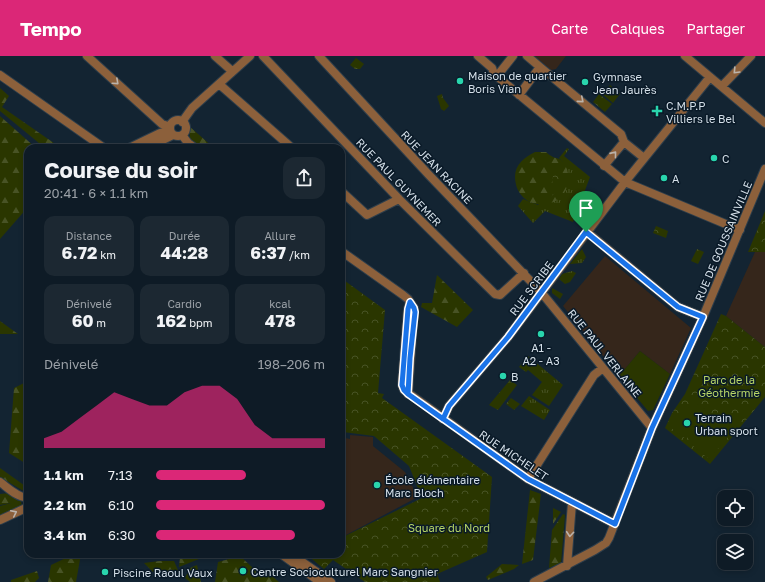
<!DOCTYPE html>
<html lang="fr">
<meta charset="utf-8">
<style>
body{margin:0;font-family:"Golos Text",sans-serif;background:#1c2832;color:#f1f3f6;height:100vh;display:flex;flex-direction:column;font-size:15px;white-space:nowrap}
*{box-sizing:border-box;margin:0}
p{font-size:13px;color:#9ba1a7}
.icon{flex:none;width:22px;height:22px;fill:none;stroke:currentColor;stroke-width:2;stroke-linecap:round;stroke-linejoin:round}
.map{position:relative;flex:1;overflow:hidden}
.details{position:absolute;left:24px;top:88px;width:321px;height:414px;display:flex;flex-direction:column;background:#0e1b26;border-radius:12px;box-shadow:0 2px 6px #0003,0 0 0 1px #2e3943}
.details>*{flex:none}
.controls{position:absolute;left:717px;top:434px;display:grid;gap:8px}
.controls a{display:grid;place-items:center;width:36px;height:36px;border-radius:8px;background:#0e1b26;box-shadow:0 2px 6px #0003,0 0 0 1px #2e3943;font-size:20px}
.pin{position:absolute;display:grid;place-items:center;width:34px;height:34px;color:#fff;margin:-41px -17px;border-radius:50% 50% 50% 0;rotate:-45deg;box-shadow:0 0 4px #0007}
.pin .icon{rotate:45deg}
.round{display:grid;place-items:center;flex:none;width:42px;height:42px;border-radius:12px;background:#1c2832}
.overview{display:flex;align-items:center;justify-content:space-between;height:68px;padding:0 20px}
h1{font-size:22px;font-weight:700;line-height:30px}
.figures{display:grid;grid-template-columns:repeat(3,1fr);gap:6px;height:68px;padding:4px 20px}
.figures div{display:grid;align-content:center;border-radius:10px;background:#1c2832;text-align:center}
.figures b{font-size:17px;font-weight:700}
.figures small{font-size:11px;font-weight:400}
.figures p{font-size:11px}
.chart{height:112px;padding:8px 20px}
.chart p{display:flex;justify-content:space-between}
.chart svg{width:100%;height:72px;margin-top:4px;fill:#db2777;opacity:.7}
ul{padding:0 20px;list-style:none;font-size:13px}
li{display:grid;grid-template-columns:64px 48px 1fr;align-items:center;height:30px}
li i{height:10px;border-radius:5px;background:#db2777}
header{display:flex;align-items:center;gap:24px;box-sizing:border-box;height:56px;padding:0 20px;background:#db2777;color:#fff}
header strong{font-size:19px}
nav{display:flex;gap:22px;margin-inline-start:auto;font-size:14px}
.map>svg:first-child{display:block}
.education{fill:#35261b}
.grass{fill:url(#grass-tufts)}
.forest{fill:url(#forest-firs)}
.park{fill:url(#park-crowns)}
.garden{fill:#2a3600}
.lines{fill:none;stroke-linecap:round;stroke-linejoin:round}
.street-casing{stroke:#2e3e4b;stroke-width:10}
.street{stroke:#8c603b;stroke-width:8}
.oneway{stroke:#bbb3ab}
.route-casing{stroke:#fff;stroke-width:8}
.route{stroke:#1a73e8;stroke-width:5}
.poi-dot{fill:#29d5ad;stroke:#0a1a28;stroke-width:1.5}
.labels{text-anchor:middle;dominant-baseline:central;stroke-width:3;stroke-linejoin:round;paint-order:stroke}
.poi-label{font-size:11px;fill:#d4dfe8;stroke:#0a1a28;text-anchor:start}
.street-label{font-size:11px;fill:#d4dfe8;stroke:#0a1a28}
.park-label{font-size:11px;fill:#b7d566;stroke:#0a1a28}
</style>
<header>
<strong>Tempo</strong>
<nav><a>Carte</a><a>Calques</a><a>Partager</a></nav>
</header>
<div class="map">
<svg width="765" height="526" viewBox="0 0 765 526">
<defs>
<pattern id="grass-tufts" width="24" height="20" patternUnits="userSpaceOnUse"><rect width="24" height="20" fill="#2a3600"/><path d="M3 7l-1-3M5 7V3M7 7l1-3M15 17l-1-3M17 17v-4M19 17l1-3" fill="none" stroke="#485325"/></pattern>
<pattern id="forest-firs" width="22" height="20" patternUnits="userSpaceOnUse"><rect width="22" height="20" fill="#2a3600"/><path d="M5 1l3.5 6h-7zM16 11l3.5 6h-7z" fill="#485325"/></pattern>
<pattern id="park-crowns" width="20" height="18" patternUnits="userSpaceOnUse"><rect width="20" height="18" fill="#2a3600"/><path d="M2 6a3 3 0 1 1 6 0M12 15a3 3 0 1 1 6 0" fill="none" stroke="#485325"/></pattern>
</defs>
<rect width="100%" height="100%" fill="#132432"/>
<!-- education -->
<path class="education" d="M534,0H566L556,13L551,14Z
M755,196H765V291L726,260Z
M605,200L691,272L670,318L640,295L619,320L563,250Z
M350,379L373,381V390L405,416L418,441L346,479L344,476L341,478V443L345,382L350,383Z"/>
<!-- grass -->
<path class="grass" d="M567,92L569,93L564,100L590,121L573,166L545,155L533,167L518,150L523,143L538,149L563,106L559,102Z
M582,193L586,201L582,207L570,208Z
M572,215L576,217L570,226L565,228L559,223L562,218Z
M552,232L563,238L560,243L552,237Z
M528,300L563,329L549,350L532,339L542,326L528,314L526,316L519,311Z
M510,324L517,329L498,354L489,349Z
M529,340L550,354L544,364L521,350Z"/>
<!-- forest -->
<path class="forest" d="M0,32L9,40L2,51L61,92H45L0,55Z
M0,60L36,92H28V151L0,183Z
M189,70L214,92H199L190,83Z
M535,96H546C548,98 551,100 553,101C558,103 561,102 564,107C567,111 568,116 568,121C570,156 516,159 515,121C515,108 525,101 535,96Z
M437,219L473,254L457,271L421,251L422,247H432Z
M0,265L18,278H0Z
M28,325V409L9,397L14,332Z
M0,412L28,432V436L27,437L0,421Z
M530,434L541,438L533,504L522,508Z
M10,437L18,445H21L22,451L0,461V450L11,447L0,449V438Z
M553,452L561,456L553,468Z
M563,458L565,459L561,507L549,512L552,474Z
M71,498H81L76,526H48L51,509L70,500Z
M183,498H194L199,503L179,511L180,501Z
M240,500L253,512L272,520L279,526H215L218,506Z
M159,505H174L180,519L153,516L144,507Z
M502,508L519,509L514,513L488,524L486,521Z
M197,509L201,526H190L185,522L190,512Z
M37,515L39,522L35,526H11V524Z"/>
<!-- park -->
<path class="park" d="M356,2L364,8L360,13H355L350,9Z
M442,38L443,42L449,50L444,55L441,53L437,40Z
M599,38L612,48L605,56L593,46Z
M558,118L561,119C561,130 556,137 548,143H547L552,130L553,120Z
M765,155V196H748Z
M656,170L668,175L666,182L653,177Z
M697,193L704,196L698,208L691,205Z
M341,222L385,254L378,337L384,338L382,342L492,421L487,496L437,518L440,526H365L333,504L324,513L307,499L341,498V482L422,442L409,410L374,380L343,376L341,374Z
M721,258L726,260L765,291V341L710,408L665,372L672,357L685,338Z
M511,342L520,348L514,354L506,348Z"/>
<!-- garden -->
<path class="garden" d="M610,29L620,38L613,47L602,38Z
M640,295L670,318L653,354L648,355L619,320Z
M694,345L708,356L686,383L671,372Z
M719,355L737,370L709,403L692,389Z"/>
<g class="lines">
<defs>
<path id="street" d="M87,0L162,68L170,71
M215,0L232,15
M263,0L399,143L495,238L500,239L524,217
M319,0L429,119L541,236L652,372
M685,0L765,67
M540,11L621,78L624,86L644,102
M0,19L104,92
M497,20L513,0
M710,21L625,126L740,174
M219,28L292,92
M722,30L751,0
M519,39L540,11L527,0
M170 72a8 8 0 1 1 16 0a8 8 0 1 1-16 0Z
M182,66L192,52L250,0
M182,79L188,87L195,92
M129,92L160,77L170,74
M147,92L173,79
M604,110L624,86
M341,135L367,159L399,143
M587,176L678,251L703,261
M341,195L403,239L408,243L414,252L408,338
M410,246L408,253L402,329L404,334L528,423L615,468
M443,363L449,350L508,281L625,126L494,18L492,12L478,0
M528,423L594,319L603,312
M0,426C7,431 19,443 28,441
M0,464L28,451
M281,498L320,526
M291,498L331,526
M567,510L572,447
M534,526L595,494L606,487L609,482L652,372L703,261L765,113"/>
</defs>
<!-- street casing -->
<use href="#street" class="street-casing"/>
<!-- street -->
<use href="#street" class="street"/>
</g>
<!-- one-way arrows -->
<defs><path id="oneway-chevron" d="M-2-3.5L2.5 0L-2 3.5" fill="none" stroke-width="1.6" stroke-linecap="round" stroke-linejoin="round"/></defs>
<g class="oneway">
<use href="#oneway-chevron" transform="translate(736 15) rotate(134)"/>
<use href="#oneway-chevron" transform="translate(116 26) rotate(42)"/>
<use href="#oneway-chevron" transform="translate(581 44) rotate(40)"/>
<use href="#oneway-chevron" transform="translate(614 98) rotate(-51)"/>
<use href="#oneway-chevron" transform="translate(14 457) rotate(-26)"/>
<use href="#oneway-chevron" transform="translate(570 478) rotate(95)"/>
</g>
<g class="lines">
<defs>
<path id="route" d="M586,176L508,281L449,350L443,363L408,338L410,302L415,256L414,252L410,246L408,253L402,329L404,334L408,338L528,423L615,468L652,372L703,261L678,251L586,176"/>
</defs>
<!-- route casing -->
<use href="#route" class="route-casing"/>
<!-- route -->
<use href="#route" class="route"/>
</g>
<!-- markers -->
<g class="poi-dot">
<circle cx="460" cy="25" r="4"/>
<circle cx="585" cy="26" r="4"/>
<path d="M655 49h4v4h4v4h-4v4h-4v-4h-4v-4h4z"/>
<circle cx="714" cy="102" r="4"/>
<circle cx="664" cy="122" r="4"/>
<circle cx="541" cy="278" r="4"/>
<circle cx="503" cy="320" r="4"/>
<circle cx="687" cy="367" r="4"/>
<circle cx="377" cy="429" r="4"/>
<circle cx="243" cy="515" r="4"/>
<circle cx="105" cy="516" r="4"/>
</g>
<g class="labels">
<!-- poi labels -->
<g class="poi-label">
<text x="468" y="19">Maison de quartier<tspan x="468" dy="13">Boris Vian</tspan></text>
<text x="593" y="20">Gymnase<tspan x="593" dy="13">Jean Jaurès</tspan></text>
<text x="666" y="49">C.M.P.P<tspan x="666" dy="13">Villiers le Bel</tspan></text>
<text x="722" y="102">C</text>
<text x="672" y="122">A</text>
<text x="541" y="291" text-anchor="middle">A1 -<tspan x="541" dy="13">A2 - A3</tspan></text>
<text x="511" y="320">B</text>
<text x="695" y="361">Terrain<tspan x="695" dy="13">Urban sport</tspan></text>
<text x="385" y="423">École élémentaire<tspan x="385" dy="13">Marc Bloch</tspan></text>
<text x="251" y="515">Centre Socioculturel Marc Sangnier</text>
<text x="113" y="516">Piscine Raoul Vaux</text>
</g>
<!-- street labels -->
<g class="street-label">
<text transform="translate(437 111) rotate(46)">RUE JEAN RACINE</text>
<text transform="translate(399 126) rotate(46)">RUE PAUL GUYNEMER</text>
<text transform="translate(723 185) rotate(-67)">RUE DE GOUSSAINVILLE</text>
<text transform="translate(531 232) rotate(-53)">RUE SCRIBE</text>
<text transform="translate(605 297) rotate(51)">RUE PAUL VERLAINE</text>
<text transform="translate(514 399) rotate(34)">RUE MICHELET</text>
</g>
<!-- park labels -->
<g class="park-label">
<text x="729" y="323">Parc de la<tspan x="729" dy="13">Géothermie</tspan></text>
<text x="449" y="471">Square du Nord</text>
</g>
</g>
</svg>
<div class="controls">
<a><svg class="icon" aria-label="locate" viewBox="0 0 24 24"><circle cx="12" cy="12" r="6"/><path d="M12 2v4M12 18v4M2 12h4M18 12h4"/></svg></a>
<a><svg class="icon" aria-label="layers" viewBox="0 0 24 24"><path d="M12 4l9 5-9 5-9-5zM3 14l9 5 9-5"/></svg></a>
</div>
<div class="pin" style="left:586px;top:176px;background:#1e9e55"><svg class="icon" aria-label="arrive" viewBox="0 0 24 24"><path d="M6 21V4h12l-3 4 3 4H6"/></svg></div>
<section class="details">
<div class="overview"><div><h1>Course du soir</h1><p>20:41 · 6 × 1.1 km</p></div><a class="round"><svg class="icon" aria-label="share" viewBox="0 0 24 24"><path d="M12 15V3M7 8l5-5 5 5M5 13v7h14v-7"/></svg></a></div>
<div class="figures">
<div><p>Distance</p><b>6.72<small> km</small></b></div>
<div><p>Durée</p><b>44:28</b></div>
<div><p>Allure</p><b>6:37<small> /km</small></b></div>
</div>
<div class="figures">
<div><p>Dénivelé</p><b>60<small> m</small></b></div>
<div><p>Cardio</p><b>162<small> bpm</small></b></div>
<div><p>kcal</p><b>478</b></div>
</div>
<div class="chart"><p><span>Dénivelé</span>198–206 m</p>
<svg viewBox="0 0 160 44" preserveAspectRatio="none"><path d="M0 44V38L10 34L20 26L30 18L40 10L50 14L60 18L70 18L80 10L90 6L100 6L110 14L120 30L130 38L140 38L150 38L160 38V44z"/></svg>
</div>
<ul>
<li><b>1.1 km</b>7:13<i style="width:53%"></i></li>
<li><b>2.2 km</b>6:10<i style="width:100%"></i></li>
<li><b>3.4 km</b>6:30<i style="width:82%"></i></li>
</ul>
</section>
</div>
